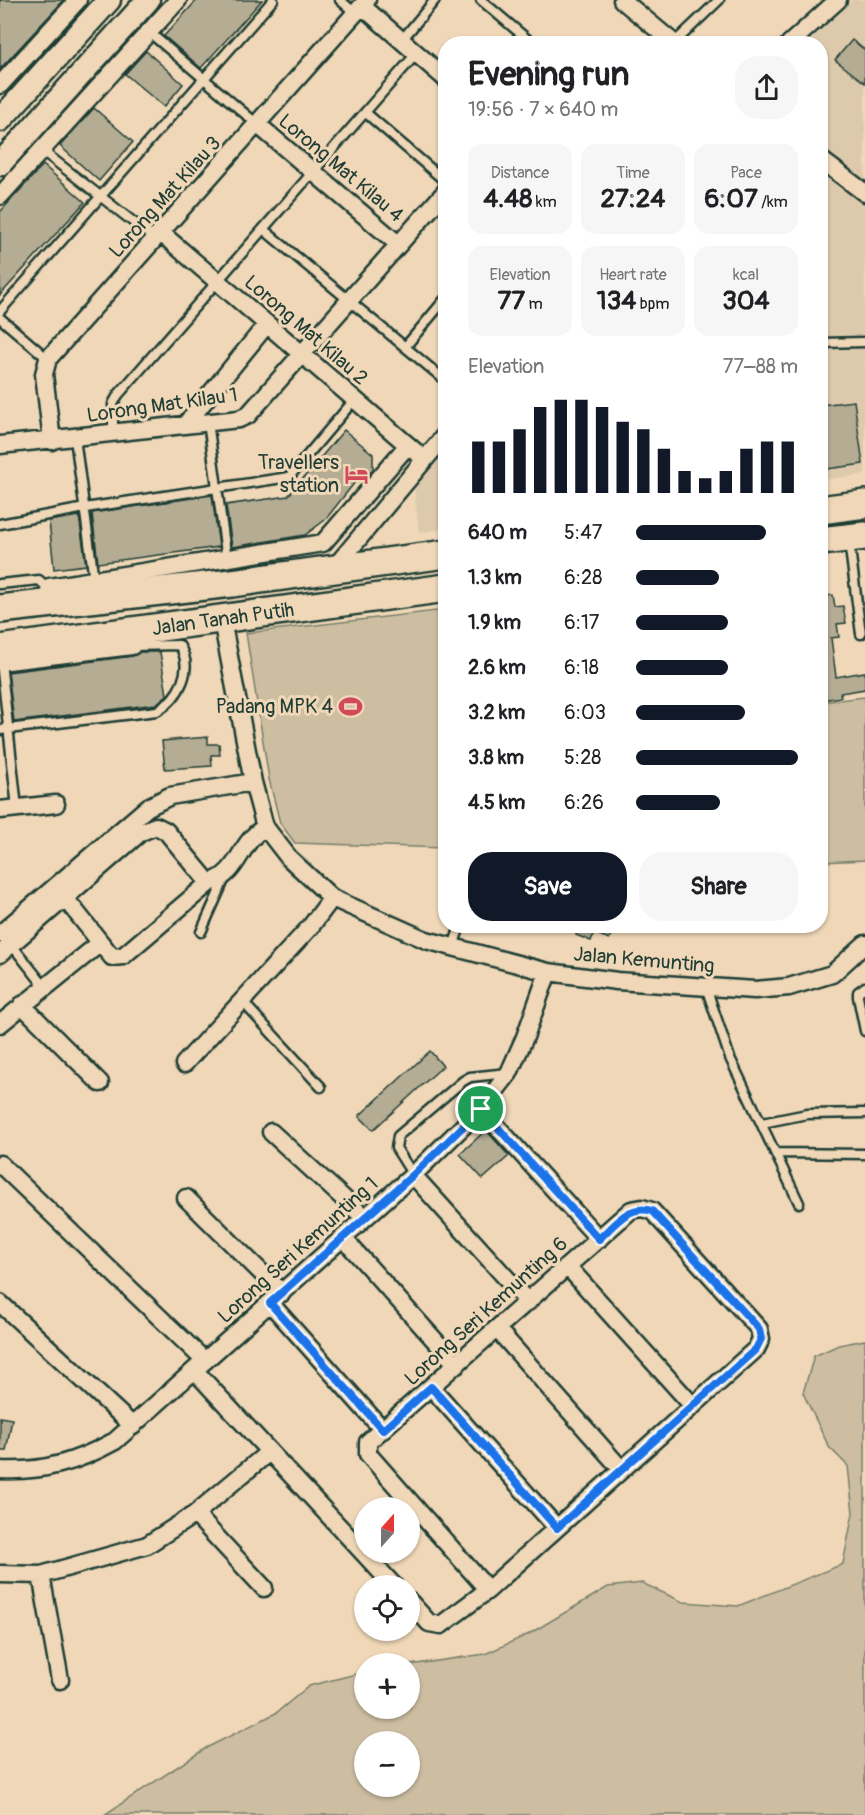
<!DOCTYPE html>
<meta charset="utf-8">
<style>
body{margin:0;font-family:Pangolin,sans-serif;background:#f6f6f6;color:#202124;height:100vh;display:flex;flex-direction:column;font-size:22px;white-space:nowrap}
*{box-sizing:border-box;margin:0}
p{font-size:20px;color:#757577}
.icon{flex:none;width:33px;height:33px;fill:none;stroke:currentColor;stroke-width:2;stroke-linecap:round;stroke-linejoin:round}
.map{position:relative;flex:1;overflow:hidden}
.drawer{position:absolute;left:438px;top:36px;width:390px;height:897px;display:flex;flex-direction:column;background:#fff;border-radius:24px;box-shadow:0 2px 4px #0004}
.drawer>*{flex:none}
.needle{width:39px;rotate:21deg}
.tools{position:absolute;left:354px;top:1497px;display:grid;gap:12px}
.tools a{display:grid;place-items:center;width:66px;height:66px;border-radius:50%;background:#fff;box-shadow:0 2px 4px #0004;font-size:30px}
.pin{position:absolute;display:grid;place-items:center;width:51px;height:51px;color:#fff;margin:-26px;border:3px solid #fff;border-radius:50%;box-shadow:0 2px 6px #0007}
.round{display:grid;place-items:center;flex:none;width:63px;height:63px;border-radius:24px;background:#f6f6f6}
.head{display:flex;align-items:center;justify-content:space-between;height:102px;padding:0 30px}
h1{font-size:33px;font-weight:700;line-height:45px}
.stats{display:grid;grid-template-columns:repeat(3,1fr);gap:9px;height:102px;padding:6px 30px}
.stats div{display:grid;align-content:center;border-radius:15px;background:#f6f6f6;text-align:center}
.stats b{font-size:26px;font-weight:700}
.stats small{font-size:16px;font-weight:400}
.stats p{font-size:16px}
.chart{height:168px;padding:12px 30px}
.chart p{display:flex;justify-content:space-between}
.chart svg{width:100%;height:108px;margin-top:6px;stroke:#111827;stroke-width:6}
.action{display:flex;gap:12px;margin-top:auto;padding:12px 30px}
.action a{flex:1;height:69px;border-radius:24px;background:#111827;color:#fff;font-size:24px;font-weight:700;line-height:69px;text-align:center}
.action a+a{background:#f6f6f6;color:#202124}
ul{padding:0 30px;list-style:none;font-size:20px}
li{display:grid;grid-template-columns:96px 72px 1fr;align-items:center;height:45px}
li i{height:15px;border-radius:8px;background:#111827}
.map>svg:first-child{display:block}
.built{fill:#ddcaac}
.green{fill:#cdbea2;stroke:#767e6b;stroke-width:1.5;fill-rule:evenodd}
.building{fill:#b4ac93;stroke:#1f3d34;stroke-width:1.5}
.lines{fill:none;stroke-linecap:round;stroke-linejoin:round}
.service-casing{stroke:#1f3d34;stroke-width:13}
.minor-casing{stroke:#1f3d34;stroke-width:21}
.secondary-casing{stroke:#1f3d34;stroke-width:27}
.trunk-casing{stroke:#1f3d34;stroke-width:32}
.service{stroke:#efd7b7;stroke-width:8}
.minor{stroke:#efd7b7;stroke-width:16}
.secondary{stroke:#efd7b7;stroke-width:22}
.trunk{stroke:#efd7b7;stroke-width:27}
.route-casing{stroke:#fff;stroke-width:12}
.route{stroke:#1a73e8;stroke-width:8}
.labels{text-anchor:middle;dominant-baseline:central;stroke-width:6;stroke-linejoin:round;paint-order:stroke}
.street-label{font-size:20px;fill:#1f3d34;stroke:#efd7b7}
.poi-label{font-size:20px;fill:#1f3d34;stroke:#efd7b7;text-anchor:end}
</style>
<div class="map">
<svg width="865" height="1815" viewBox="0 0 865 1815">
<rect width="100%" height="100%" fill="#efd7b7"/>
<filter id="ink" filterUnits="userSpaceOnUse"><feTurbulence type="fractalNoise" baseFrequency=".0167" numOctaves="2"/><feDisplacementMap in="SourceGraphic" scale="12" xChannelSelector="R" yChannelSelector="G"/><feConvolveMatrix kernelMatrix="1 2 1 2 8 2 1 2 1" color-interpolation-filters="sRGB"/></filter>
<g filter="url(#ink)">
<!-- built -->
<path class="built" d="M852,0H865V474L821,480L820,44H804Z
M445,450V529L419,532L414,488Z"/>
<!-- green -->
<path class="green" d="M445,610V848L295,843L280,823L269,779L246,633Z
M865,697V860L821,862V702Z
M865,1340V1815H104L206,1748L276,1713L309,1686L364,1672V1708H410V1665L485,1654L529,1634L608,1587L642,1583L683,1602L738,1606L843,1564L853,1513L848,1466L829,1447L803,1393L814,1356L839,1345ZM364,1742H410V1786H364Z"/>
<!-- building -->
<path class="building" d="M0,0H64L0,69Z
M197,0H262L201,68L164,36Z
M852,40L865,50V83L835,60Z
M146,51L183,84L164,107L125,74Z
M94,108L133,142L99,181L60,146Z
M43,165L85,202L0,295V212Z
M854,401L863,464L820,470V405Z
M344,430L373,454V469L368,475L363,472L325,520L305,535L232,547L226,505L288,496Z
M212,495L219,547L98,563L92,513Z
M79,516L86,565L54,569L49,521Z
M833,595L835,607L843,606L846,623L837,624L839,637L831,638L836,677L865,672V689L840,693L841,697L822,700L820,597Z
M140,652H160L167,695L156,704L14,722L8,672L133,656Z
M208,737V744H219L220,755H211L212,766L165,769L162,741Z
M577,926H614L609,939L594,933L591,941L576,935Z
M430,1051L443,1066L373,1130L359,1116Z
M486,1130L509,1156L483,1179L460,1154Z
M0,1417L12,1419L6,1451H0Z"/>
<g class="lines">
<defs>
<path id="service" d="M340,0L355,13
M481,0L533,44
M149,32L257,124
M401,41L435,0
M673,44L719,0
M366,113L446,182
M40,149L155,239
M263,229L446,381
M0,311L273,0
M0,318L48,359
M820,343L865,342
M405,347L446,298
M208,422L227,560
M113,433V404L118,395L416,54
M75,438L94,580
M446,481V489
M0,524L85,508L289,477L355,399
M849,541L861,634
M0,584L39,580L49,589
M1,662L17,808
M0,730L157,711C179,698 195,669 179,645L132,646
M201,932L225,878
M11,944L45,987
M453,947L460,926
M706,987L730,1058L799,1203
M865,987L858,992V997L865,1031
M242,1001L321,1087
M762,1123L807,1114L865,1113
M777,1153L865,1154
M413,1175L396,1148L398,1136L463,1081L470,1077L508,1073"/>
<path id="minor" d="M622,0L675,44
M362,6L446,79
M789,44L838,0
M0,85L78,0
M257,124L398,244
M820,159L865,193
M0,196L178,0
M161,233L424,459
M185,425L267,324
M52,441L44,374L48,359L367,0
M0,445L239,419L248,415L446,191
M335,567L446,434
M49,587L323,543L408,445
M222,620L253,782L265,827L289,858L332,898L426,940L548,972L617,981L755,990L789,987L832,974L865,944
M0,662L132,646L130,633
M0,810L56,804
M65,898L112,957L123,956L209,883C241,873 237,844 265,827
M0,934L148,807L170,796L253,782
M0,954L141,832L156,826L166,831L209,883
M22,1005L100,1083
M0,1024L99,944
M184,1064L311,926L332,898
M481,1109L599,1239
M271,1132L365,1218
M0,1164L205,1361
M413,1175L528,1302
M186,1198L282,1293
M343,1238L457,1365
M568,1267L693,1406
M0,1303L133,1426
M270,1303L383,1430
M497,1329L622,1470
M195,1371L394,1586
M431,1387L557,1528
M0,1470C44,1472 77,1462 115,1441L413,1175L481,1109L509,1073L525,1037L548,972
M195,1514L264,1588
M0,1574L41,1575L147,1545L195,1514L269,1452
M41,1575L60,1680
M410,1602L429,1623L441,1625L488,1590L756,1349L761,1339L759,1329L652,1211L642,1208L631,1210L368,1442V1454L488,1590"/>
<path id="secondary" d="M0,120L109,0
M0,164L148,0"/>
<g id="trunk">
<path d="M820,510L865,504"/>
<path d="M820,541L865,536"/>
<path d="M0,609L232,583L446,554"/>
<path id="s1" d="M0,649L446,588"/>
</g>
</defs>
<!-- service casing -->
<use href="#service" class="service-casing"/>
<!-- minor casing -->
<use href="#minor" class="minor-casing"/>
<!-- secondary casing -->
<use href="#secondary" class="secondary-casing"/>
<!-- trunk casing -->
<use href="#trunk" class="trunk-casing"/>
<!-- service -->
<use href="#service" class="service"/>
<!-- minor -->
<use href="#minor" class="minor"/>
<!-- secondary -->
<use href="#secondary" class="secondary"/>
<!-- trunk -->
<use href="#trunk" class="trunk"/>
</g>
</g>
<g class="lines" filter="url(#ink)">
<defs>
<path id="route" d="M481,1109L599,1239C615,1224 629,1204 652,1211L759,1329L761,1339L756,1349L557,1528L431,1387L383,1430L270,1303L413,1175Z"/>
</defs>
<!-- route casing -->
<use href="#route" class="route-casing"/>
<!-- route -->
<use href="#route" class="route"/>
</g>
<!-- icons -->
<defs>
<symbol id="hotel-bare" viewBox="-9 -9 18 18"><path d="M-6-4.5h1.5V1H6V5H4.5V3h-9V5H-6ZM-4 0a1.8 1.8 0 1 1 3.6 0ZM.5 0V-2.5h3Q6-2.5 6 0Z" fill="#d1495b" stroke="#efd7b7" stroke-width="2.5" paint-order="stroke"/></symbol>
<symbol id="stadium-bare" viewBox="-9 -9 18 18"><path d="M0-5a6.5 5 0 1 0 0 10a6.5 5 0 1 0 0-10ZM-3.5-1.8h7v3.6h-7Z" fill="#d1495b" stroke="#efd7b7" stroke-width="2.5" paint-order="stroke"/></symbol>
</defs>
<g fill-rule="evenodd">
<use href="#hotel-bare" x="340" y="458" width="33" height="33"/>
<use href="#stadium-bare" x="334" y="690" width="33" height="33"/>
</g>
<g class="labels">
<!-- street labels -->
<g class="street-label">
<text transform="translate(341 168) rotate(40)">Lorong Mat Kilau 4</text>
<text transform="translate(165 197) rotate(-48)">Lorong Mat Kilau 3</text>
<text transform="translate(306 330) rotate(41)">Lorong Mat Kilau 2</text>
<text transform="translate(162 405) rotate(-8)">Lorong Mat Kilau 1</text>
<text stroke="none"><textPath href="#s1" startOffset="225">Jalan Tanah Putih</textPath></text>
<text transform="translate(644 960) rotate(5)">Jalan Kemunting</text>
<text transform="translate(298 1250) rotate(-42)">Lorong Seri Kemunting 1</text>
<text transform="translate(486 1311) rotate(-42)">Lorong Seri Kemunting 6</text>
</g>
<!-- poi labels -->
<g class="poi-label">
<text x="339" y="462">Travellers<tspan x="339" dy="23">station</tspan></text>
<text x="333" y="706">Padang MPK 4</text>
</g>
</g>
</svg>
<div class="tools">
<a><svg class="needle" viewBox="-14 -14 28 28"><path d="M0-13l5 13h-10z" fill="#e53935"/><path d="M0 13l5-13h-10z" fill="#757577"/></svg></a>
<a><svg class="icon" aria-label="locate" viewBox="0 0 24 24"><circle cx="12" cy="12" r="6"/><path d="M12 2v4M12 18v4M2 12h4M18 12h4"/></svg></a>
<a>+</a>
<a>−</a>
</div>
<div class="pin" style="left:481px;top:1109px;background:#1e9e55"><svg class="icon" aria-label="arrive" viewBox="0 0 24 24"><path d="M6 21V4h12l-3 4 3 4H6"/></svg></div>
<section class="drawer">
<div class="head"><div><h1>Evening run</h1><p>19:56 · 7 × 640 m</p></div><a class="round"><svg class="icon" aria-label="share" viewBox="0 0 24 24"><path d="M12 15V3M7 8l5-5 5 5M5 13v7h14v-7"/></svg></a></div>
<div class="stats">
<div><p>Distance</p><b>4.48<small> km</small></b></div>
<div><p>Time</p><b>27:24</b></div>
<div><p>Pace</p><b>6:07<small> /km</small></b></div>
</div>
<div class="stats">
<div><p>Elevation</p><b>77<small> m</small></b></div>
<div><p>Heart rate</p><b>134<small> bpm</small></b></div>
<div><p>kcal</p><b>304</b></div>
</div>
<div class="chart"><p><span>Elevation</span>77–88 m</p>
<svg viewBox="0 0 160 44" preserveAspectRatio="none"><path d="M5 44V23M15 44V23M25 44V18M35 44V9M45 44V6M55 44V6M65 44V9M75 44V15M85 44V18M95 44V26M105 44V35M115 44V38M125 44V35M135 44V26M145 44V23M155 44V23"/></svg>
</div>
<ul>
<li><b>640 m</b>5:47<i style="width:80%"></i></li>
<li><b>1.3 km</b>6:28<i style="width:51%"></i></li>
<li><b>1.9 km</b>6:17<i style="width:57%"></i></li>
<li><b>2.6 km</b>6:18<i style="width:57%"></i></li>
<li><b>3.2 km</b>6:03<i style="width:67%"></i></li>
<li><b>3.8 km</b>5:28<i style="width:100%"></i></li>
<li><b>4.5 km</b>6:26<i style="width:52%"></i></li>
</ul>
<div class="action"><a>Save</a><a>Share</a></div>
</section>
</div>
